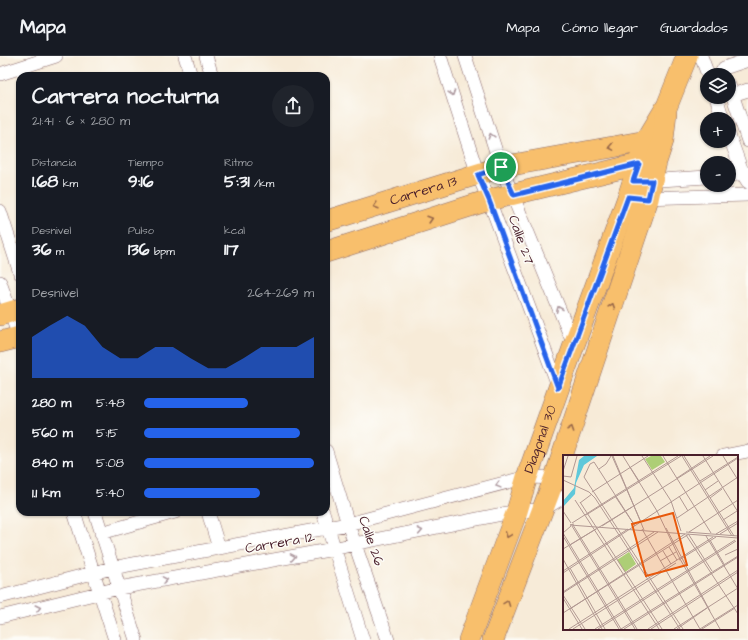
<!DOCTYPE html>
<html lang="es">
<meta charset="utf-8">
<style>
body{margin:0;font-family:"Architects Daughter",sans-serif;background:#20242c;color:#f1f3f6;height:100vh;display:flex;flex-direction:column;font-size:15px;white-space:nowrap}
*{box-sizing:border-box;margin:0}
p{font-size:13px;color:#9ea1a6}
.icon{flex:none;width:22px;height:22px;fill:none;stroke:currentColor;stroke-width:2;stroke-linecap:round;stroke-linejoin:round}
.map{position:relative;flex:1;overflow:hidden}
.drawer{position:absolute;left:16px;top:16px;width:314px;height:444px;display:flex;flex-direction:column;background:#171b24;border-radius:12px;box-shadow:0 1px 3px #0004}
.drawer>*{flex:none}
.buttons{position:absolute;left:700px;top:12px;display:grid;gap:8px}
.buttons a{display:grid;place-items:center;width:36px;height:36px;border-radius:50%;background:#171b24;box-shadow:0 1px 3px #0004;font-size:20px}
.pin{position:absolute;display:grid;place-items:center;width:34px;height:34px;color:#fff;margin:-17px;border:2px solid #fff;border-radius:50%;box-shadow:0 1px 4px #0007}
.round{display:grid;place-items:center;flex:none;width:42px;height:42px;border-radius:21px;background:#20242c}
.headline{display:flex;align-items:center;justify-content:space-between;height:68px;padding:0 16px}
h1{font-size:22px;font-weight:700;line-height:30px}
.figures{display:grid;grid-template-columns:repeat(3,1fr);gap:6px;height:68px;padding:4px 16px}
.figures div{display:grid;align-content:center}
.figures b{font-size:17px;font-weight:700}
.figures small{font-size:11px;font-weight:400}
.figures p{font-size:11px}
.chart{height:112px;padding:8px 16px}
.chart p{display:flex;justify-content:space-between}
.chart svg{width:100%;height:72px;margin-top:4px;fill:#2563eb;opacity:.7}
ul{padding:0 16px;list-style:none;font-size:13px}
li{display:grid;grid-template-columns:64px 48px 1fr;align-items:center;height:30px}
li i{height:10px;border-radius:5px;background:#2563eb}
header{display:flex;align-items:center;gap:24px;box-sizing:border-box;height:56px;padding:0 20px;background:#171b24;border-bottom:1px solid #363941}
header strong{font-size:19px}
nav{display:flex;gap:22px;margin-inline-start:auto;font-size:14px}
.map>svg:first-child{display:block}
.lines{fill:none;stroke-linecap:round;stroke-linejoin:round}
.minor-casing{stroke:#876668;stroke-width:14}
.primary-casing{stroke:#876668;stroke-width:22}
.minor{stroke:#fff;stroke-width:13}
.primary{stroke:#f8bf6c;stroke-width:21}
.oneway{stroke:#ae9aa0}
.oneway2{stroke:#986748}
.route-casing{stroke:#fff;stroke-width:8}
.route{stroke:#2563eb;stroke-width:5}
.labels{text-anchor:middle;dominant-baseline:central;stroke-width:3;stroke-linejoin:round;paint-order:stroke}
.street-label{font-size:14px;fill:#4a1f2b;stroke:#fdfcf7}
.inset-road{fill:none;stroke:#b29993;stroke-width:1}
.view{fill:#e8590c;fill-opacity:0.15;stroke:#e8590c;stroke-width:2}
.inset-edge{fill:none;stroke:#4a1f2b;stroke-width:2}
</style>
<header>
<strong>Mapa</strong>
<nav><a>Mapa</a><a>Cómo llegar</a><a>Guardados</a></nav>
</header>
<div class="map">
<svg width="748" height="584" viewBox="0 0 748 584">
<rect width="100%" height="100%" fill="#fdfcf7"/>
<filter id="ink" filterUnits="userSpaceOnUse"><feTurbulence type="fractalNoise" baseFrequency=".025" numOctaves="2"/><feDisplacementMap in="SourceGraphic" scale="8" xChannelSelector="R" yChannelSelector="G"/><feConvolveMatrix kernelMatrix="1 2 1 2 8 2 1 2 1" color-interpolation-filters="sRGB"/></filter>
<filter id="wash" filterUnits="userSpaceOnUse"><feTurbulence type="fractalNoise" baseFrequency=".012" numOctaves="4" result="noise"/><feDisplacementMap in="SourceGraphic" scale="16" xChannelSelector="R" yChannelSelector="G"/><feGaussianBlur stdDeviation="0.9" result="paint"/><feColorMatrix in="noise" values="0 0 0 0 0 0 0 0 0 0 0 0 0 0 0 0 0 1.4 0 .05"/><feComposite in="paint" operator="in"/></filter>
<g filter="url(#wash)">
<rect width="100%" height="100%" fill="#f7ebd8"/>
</g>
<g filter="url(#ink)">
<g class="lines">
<defs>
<path id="minor" d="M185,0L191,20
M206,0L212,20
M440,0L478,119L489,144L559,332
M465,0L501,111L574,289
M701,0L708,19
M0,18L56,0
M720,19L724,12L748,4
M729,29L748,85
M729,38L732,39L748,34
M716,41L723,63
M729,79L743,118L748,126
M729,119L748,117
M645,125L707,121
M642,142L748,139
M0,155L20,217
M0,226L20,284
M326,395L348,468L388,584
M723,400L748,395
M74,456L115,584
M95,456L136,584
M208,456L219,492
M323,456L363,584
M101,477L175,456
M0,541L112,512L348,468L527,421L560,422
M0,561L119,532L334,493L354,488L517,455L542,454L564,441"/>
<g id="primary">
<path id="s1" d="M326,165L501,111L646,85H658"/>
<path d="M326,196L489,144L639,108L649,107"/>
<path d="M0,259L20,253"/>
<path d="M0,286L20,281"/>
<path id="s2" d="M469,584L517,455L527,421L574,289L628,141L646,85L667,50L687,0"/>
<path d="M493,584L555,421L648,143L656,106L663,85L666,57"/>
</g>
</defs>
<!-- minor casing -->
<use href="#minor" class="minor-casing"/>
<!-- primary casing -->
<use href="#primary" class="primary-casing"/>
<!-- minor -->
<use href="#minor" class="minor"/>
<!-- primary -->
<use href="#primary" class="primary"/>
</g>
<!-- one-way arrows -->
<defs><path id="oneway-chevron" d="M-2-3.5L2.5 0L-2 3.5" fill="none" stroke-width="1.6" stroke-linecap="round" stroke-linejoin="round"/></defs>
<g class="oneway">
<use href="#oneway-chevron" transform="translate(452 37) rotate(72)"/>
<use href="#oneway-chevron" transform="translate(491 80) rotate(-108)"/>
<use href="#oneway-chevron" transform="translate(559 253) rotate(-112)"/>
<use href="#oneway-chevron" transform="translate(498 429) rotate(165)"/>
<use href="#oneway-chevron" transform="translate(420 475) rotate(-11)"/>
<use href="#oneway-chevron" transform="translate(293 501) rotate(-10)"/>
<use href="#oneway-chevron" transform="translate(165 524) rotate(-10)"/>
<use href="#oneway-chevron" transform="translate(38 552) rotate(-14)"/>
</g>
<g class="oneway2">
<use href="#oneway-chevron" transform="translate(611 91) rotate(170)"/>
<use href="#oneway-chevron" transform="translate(376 150) rotate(163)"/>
<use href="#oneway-chevron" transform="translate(430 163) rotate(-17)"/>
<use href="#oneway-chevron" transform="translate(612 250) rotate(-72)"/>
<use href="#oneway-chevron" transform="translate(571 373) rotate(-71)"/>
<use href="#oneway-chevron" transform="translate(508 479) rotate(111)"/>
<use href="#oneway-chevron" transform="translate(507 547) rotate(-69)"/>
</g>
</g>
<g class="lines" filter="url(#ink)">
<defs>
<path id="route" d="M639,108L633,125H652L648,143L628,141L558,332L489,144L478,119L501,111L514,139Z"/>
</defs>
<!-- route casing -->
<use href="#route" class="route-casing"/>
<!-- route -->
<use href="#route" class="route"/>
</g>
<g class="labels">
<!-- street labels -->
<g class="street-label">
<text stroke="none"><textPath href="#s1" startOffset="102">Carrera 13</textPath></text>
<text transform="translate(521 184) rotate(70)">Calle 27</text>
<text stroke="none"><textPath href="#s2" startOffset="213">Diagonal 30</textPath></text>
<text transform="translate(371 485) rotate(71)">Calle 26</text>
<text transform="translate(280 487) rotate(-10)">Carrera 12</text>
</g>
</g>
<!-- overview -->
<g transform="translate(563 399)">
<rect width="175" height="175" fill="#f7ebd8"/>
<path d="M88,1H98L102,7L89,15L82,4ZM66,97L73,109L62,117L54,105Z" fill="#adce76"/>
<path d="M21,1H34L21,10L13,28L12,39L0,52V46L11,33L16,5Z" fill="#5fc8da"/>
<path class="inset-road" d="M49,1L78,67M50,1L81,75M60,1L94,56L117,104L157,174M79,1L108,46L118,76M100,1L148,78M119,1L169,81M121,1L171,81M140,1L175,57M160,1L175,25M67,12L76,26M36,14L43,9L48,1M0,16L5,1M0,21L8,22L14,1M114,23L147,1M0,25L26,37L32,43L117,174M137,26L175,2M142,35L155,26M29,37L85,1M52,41L72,71M116,41L125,56M147,43L159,34M12,45L96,174M17,47L99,174M17,48L29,39M0,56L8,68M23,60L118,1M114,63L175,22M160,65L174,56M9,68L115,1M11,69L7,70L175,83M10,70L74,174M8,71L0,78L58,174M9,71L72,174M39,71L150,1M72,71L31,7L27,9L21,22L120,174M103,73L147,156M79,74L137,174M123,77L175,81M126,77L175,45M153,79L175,66M157,79L175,68M123,80L175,159M126,80L149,116M0,81L56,174M143,81L175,134M147,85L161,109M7,90L69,52M106,92L114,105M0,94L33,74M100,96L108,109M162,100L175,94M0,104L39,174M116,105L153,82M97,106L113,97M7,113L42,174M0,116L65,74M0,118L175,3M0,137L91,77M0,138L95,77M0,140L22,174M0,143L19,174M7,154L122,79M0,158L126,79M6,174L150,82M10,174L113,108M32,174L172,85M35,174L173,86M58,174L175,101M61,174L175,102M85,174L175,115M88,174L175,117M111,174L175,133M114,174L144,153M137,174L175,150M139,174L172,153"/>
<path class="view" d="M110,58L124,110L83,121L69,69Z"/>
<rect width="175" height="175" class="inset-edge"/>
</g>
</svg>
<div class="buttons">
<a><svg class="icon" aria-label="layers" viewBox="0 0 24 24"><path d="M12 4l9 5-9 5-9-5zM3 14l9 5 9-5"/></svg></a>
<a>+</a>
<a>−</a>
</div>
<div class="pin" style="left:501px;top:111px;background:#1e9e55"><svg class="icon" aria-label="arrive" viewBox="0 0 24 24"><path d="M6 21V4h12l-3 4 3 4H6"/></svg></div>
<section class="drawer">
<div class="headline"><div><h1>Carrera nocturna</h1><p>21:41 · 6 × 280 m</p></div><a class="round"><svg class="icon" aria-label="share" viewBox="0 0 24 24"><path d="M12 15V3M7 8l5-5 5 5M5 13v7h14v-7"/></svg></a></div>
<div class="figures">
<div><p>Distancia</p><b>1.68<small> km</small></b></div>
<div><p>Tiempo</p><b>9:16</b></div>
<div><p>Ritmo</p><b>5:31<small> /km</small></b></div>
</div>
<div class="figures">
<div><p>Desnivel</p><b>36<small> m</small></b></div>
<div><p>Pulso</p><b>136<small> bpm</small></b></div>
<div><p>kcal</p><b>117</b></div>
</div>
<div class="chart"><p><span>Desnivel</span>264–269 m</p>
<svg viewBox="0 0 160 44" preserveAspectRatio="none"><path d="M0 44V19L10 12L20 6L30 12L40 25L50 32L60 32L70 25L80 25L90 32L100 38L110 38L120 32L130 25L140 25L150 25L160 19V44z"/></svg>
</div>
<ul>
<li><b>280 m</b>5:48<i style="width:61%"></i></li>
<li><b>560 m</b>5:15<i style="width:92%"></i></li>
<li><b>840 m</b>5:08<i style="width:100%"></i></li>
<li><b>1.1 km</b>5:40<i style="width:68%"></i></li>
</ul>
</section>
</div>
